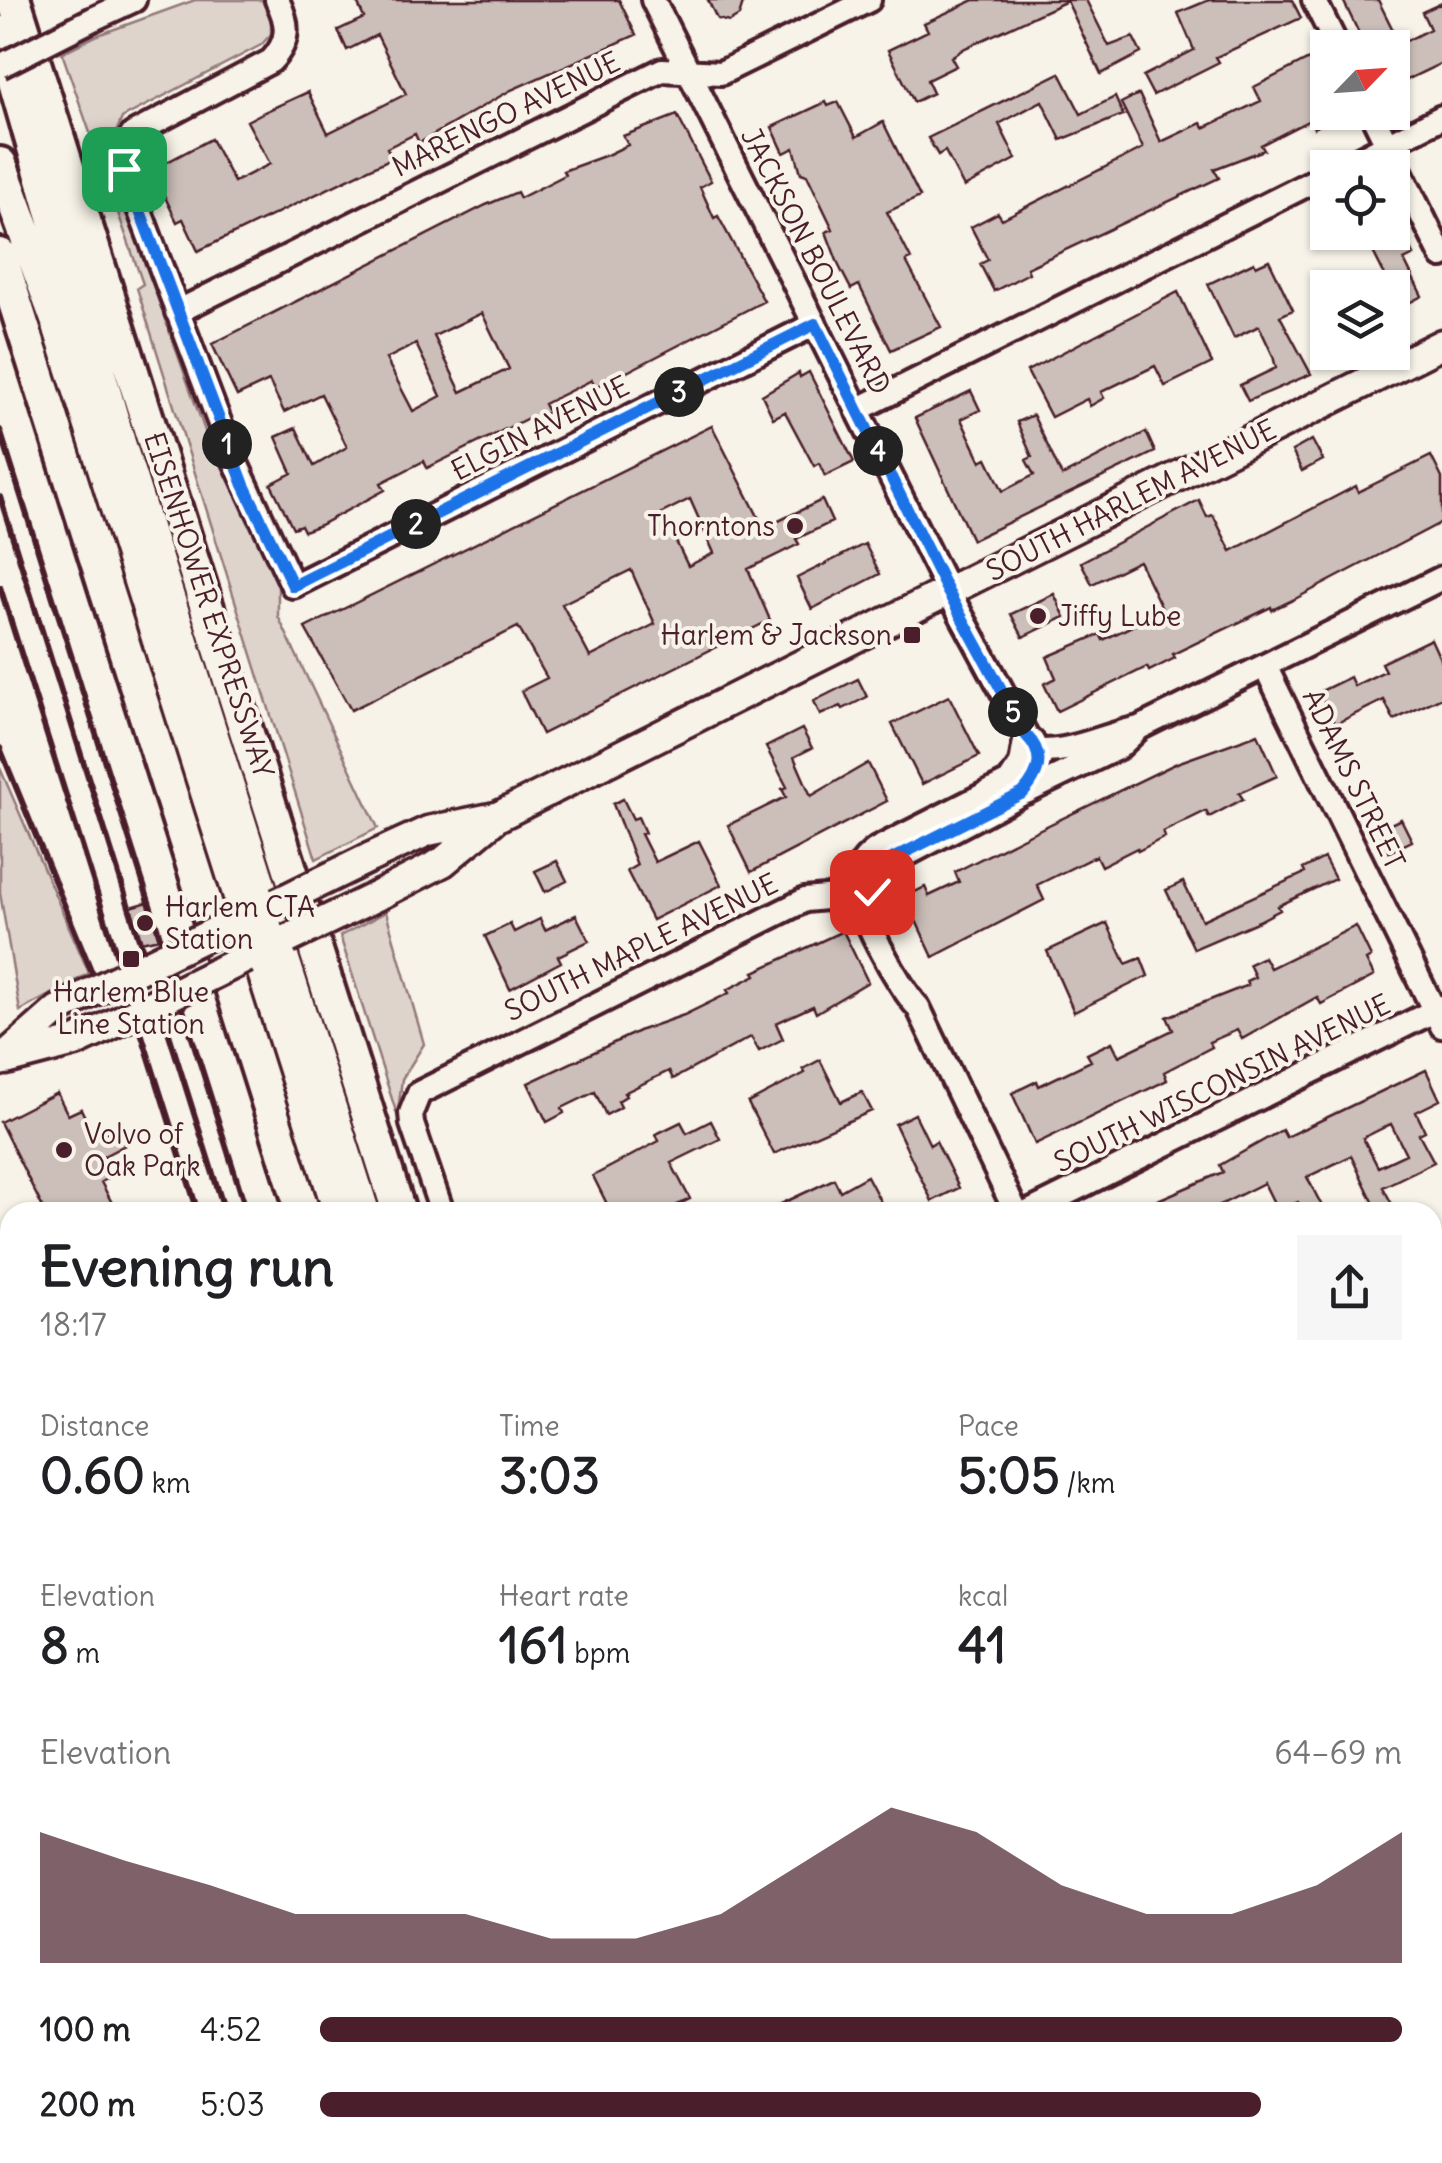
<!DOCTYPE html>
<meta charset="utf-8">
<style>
body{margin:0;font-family:Delius,sans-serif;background:#f6f6f6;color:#202124;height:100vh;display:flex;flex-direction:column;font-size:38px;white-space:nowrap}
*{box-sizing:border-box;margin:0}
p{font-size:32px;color:#757577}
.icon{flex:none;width:55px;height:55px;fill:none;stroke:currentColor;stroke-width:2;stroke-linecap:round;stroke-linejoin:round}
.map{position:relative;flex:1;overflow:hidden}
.sheet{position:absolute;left:0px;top:1202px;width:1442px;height:962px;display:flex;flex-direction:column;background:#fff;border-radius:30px 30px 0 0;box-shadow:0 2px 8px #0004}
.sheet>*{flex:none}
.needle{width:65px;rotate:65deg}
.controls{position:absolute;left:1310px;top:30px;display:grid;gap:20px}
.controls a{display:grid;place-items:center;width:100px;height:100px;border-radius:0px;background:#fff;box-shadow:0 2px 8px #0004;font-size:50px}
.pin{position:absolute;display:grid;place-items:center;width:85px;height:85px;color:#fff;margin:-42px;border-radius:20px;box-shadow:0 5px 15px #0006}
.km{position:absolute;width:50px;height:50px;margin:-25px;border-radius:50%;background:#222;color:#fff;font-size:28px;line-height:50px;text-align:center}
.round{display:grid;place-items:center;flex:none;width:105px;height:105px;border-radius:0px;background:#f6f6f6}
.summary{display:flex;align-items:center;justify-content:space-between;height:170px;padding:0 40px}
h1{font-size:55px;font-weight:700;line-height:75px}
.figures{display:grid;grid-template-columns:repeat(3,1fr);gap:15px;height:170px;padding:10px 40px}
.figures div{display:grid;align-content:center}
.figures b{font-size:50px;font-weight:700}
.figures small{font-size:28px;font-weight:400}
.figures p{font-size:28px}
.chart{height:280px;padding:20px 40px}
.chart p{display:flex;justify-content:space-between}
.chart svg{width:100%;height:180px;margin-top:10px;fill:#4a1f2b;opacity:.7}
ul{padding:0 40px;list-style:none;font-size:32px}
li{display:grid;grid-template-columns:160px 120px 1fr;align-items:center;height:75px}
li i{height:25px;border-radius:12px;background:#4a1f2b}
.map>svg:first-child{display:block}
.green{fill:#ded4cc;stroke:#947a7c;stroke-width:2.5}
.building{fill:#ccbfb9;stroke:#4a1f2b;stroke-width:2.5;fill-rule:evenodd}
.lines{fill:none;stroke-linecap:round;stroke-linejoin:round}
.minor-casing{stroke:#4a1f2b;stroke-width:30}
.major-casing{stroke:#4a1f2b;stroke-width:35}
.highway-casing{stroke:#4a1f2b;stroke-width:40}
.minor{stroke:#f7f3e8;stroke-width:22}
.major{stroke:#f7f3e8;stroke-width:28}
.highway{stroke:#f7f3e8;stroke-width:32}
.rail{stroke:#4a1f2b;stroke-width:6}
.minor-bridge-casing{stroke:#4a1f2b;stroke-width:30;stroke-linecap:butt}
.major-bridge-casing{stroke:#4a1f2b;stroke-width:35;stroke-linecap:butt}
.minor-bridge{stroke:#f7f3e8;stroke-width:22}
.major-bridge{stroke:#f7f3e8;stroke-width:28}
.route-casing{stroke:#fff;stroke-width:20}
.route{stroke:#1a73e8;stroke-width:12}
.poi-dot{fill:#4a1f2b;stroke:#f7f3e8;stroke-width:4}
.labels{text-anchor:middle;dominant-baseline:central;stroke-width:8;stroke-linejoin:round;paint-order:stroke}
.street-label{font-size:28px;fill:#4a1f2b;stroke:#f7f3e8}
.poi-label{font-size:28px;fill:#4a1f2b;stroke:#f7f3e8;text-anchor:start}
</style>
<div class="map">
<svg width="1442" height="2163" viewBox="0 0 1442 2163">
<rect width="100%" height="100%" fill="#f7f3e8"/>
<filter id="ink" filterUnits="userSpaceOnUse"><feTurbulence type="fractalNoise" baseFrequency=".01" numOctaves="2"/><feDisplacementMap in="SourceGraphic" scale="20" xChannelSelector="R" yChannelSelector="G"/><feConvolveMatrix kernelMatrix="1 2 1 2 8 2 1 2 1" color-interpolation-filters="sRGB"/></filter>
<g filter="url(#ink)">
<!-- green -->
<path class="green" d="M195,0H262L271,20V34L261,45L122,118L111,145V167L206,434L278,581V616L378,828L316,859L137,288L143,284L62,53L98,35Z
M0,768L89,973L20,1011L0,893Z
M386,912L424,1044L402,1079L398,1111L433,1212H428L340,936Z"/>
<!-- building -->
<path class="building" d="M356,0H619L636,35L511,90L419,143L415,134L387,148L392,158L198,251L183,219L177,222L152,170L211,139L234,182L270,164L247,121L264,112L308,92L328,133L406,94L377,35L347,50L338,30L364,18Z
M708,0H744L739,16L729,22L717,19Z
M974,0H1086L1109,46L1133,37L1141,53L1101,74L1067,1L965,48L951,57L956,66L927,80L933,93L914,102L888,50L928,31L924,23Z
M1209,0H1292L1301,18L1216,57L1219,62L1153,95L1143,76L1194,50L1178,13Z
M1343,0H1378L1400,44L1430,29L1422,12L1442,3V63L1392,87L1394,48H1366Z
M1313,57L1324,79L1328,78V121L1314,128L1310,120L1261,145L1264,150L1214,169L1219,178L1027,268L1029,273L994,291L980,264L988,260L971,227L998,213L1002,219L1143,148L1121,103L1139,94L1161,142L1201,123L1204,128L1261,101L1254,87Z
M1060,73L1081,114L1115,97L1123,115L1061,140L1042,101L999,124L1016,159L964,187L945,151L938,155L928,138Z
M826,102L828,106L838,102L856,137L883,122L920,197L887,212L911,259L906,261L941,327L891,350L859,285L851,289L839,266L826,232L833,229L807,175L801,173L794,148L784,153L772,127Z
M677,115L711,181L700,187L714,218L718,216L764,301L627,372L595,387L592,380L544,404L548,412L534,419L532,416L427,468L424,461L381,483L385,490L320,525L304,531L301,525L293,528L271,484L292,473L276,437L296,428L314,466L347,447L321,394L284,412L269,381L237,396L212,344L486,205L517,192L520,198L565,175L563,171L607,155L628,145L623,136ZM482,313L509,369L461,392L434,336ZM416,344L441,396L413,411L386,359Z
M1363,232H1403L1414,255L1404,260L1422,296L1401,307Z
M1269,260L1293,310L1280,316L1311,374L1248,401L1240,385L1276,368L1273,356L1259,326L1234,338L1208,284L1254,262L1256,266Z
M1178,292L1212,363L1165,386L1155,366L1101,392L1104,398L1090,406L1087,399L1051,417L1027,371Z
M809,372L854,462L825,476L819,463L814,466L785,412L773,418L762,395L799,373L800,377Z
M971,391L980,410L961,419L981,461L987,458L1003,491L1034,475L1026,460L1032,457L1017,422L1033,415L1062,476L1146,432L1155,452L972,540L915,418Z
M712,426L764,528L822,500L832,522L796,539L799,544L748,569L770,620L542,734L521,691L547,678L518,627L351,710L305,628ZM690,499L714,553L688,566L662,513ZM631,570L655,624L590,657L562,604Z
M1312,440L1323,460L1302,471L1292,451Z
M1431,456L1442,478V522L1295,599L1272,610L1271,607L1173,654L1175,658L1149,671L1147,667L1057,711L1044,684L1056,678L1047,657L1100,634L1103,640L1163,611L1139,561L1092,584L1081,562L1199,500L1207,517L1213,515L1231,551L1356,486L1358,492Z
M865,544L880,574L812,609L797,578Z
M1054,594L1065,617L1023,637L1011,614Z
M1431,639L1442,663V697L1394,720L1384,700L1335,724L1319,692L1350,677L1354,686L1385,671L1381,663Z
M858,679L867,697L843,709L841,706L820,715L814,701Z
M949,696L979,756L922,784L892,724Z
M802,729L812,748L794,757L811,796L868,763L887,801L751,872L728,825L786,797L782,789L787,787L766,747Z
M1258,734L1277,776L1239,793L1243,799L1209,817L1206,811L1163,832L1165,837L1138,851L1137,848L1101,866L1096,856L1037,885L1044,900L933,957L905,897L925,887L929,896L959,882L955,872L1032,833L1177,763Z
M623,799L633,819L638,817L645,833L641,834L655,862L699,841L721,885L652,920L627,871L637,865L613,804Z
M1401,819L1412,841L1389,852L1378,830Z
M1324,858L1335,879L1278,906L1280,910L1259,921L1194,949L1166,890L1183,882L1202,920L1305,873L1303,869Z
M557,861L567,881L545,892L535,871Z
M148,902L159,938L141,942L131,907Z
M576,915L589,941L558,956L561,962L510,989L485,936L510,924L514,932L540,919L545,930Z
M1107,923L1126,964L1141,958L1148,976L1074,1012L1047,951Z
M1356,926L1371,957L1366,960L1374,976L1321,1004L1317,997L1242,1039L1237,1030L1209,1042L1212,1047L1164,1072L1167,1080L1035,1144L1012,1093L1037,1081L1039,1086L1091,1061L1087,1054L1112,1042L1119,1056L1173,1030L1167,1017L1248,985L1246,981L1255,977L1249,964L1264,957L1270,968Z
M843,931L868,982L816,1013L813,1006L776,1023L783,1039L759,1051L751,1037L673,1079L669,1071L624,1093L626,1096L618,1101L621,1107L606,1115L595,1092L562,1108L564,1113L547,1122L528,1083L641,1030L684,1015L729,993L727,990L756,975L754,972Z
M820,1060L841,1102L862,1092L872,1111L774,1154L748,1103L805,1073L803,1069Z
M1426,1070L1440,1100L1416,1112L1425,1131L1419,1134L1434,1162L1383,1187L1396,1212H1378L1351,1156L1307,1177L1325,1212H1304L1298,1202L1278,1211L1264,1183L1206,1212H1130L1223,1172L1220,1165L1282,1130L1286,1137ZM1391,1124L1406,1154L1378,1167L1363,1138Z
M57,1093L68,1115L81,1109L95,1138L116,1127L125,1145L104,1156L114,1175L101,1182L112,1203L93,1212H45L0,1122Z
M915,1114L930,1145L936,1141L959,1188L932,1201L895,1124Z
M711,1121L720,1139L671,1163L690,1199L663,1212H611L593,1176L659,1141L656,1134L681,1122L687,1133Z
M867,1176L886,1212H764L834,1179L840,1191Z"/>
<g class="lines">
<defs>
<path id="minor" d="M277,0C289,24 290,41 271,61L133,134L126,144L124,169L229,448L293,586L815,324
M653,0L948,591L1026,735L1021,764L1009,782L877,849C866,857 857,866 856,881C854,906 900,989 918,1007L1016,1212
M1314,0L1338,48
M93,19L134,0
M1371,112L1442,256
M1341,168L1442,117
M177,312L662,70L721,73L869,0
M857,410L1328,174
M1265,666L1442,1026
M1039,751C1075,752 1104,735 1139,728L1442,578
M1026,792L1119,747L1139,728
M883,916L872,887L881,868L1023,793L1032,783L1040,758L1032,741
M442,1212L412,1124L411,1113L419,1093L805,900L857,895
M1029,1212L1442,1007
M1432,1344L1442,1339
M0,1399L10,1421
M1432,1676L1442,1671
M0,1725L10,1720
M1432,1961L1442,1956
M1432,2057L1442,2076
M0,2111L10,2106
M369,2155L373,2163
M773,2155L777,2163
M1028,2163L1044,2155"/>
<path id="major" d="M369,858L428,831L496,817
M381,894L443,862L497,817L1442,344
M6,1060L75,1042L99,1031
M0,1061L58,1010L88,994"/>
<path id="highway" d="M14,0L399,1212
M1,33L119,443L363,1212
M0,164L59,325L340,1212
M0,255L303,1212
M602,2155L604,2163
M687,2155L689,2163"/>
</defs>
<!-- minor casing -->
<use href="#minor" class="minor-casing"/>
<!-- major casing -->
<use href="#major" class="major-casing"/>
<!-- highway casing -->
<use href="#highway" class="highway-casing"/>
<!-- minor -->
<use href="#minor" class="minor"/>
<!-- major -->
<use href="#major" class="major"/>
<!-- highway -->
<use href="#highway" class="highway"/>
<!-- rail -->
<path class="rail" d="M0,430L247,1212
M0,497L225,1212
M0,587L198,1212
M0,748L102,997
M497,2155L500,2163
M523,2155L526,2163
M545,2155L547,2163"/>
<defs>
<path id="minor-bridge" d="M0,66L93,19"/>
<path id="major-bridge" d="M277,903L369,858
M288,939L381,894
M88,994L235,922
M99,1031L246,958"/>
</defs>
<!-- minor-bridge casing -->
<use href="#minor-bridge" class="minor-bridge-casing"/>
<!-- major-bridge casing -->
<use href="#major-bridge" class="major-bridge-casing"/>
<!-- minor-bridge -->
<use href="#minor-bridge" class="minor-bridge"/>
<!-- major-bridge -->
<use href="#major-bridge" class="major-bridge"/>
</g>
</g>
<g class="lines" filter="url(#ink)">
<defs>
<path id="route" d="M124,169L244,485L293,586L815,324L948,592L1026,735C1045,754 1041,773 1023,793L892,859L874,878L872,892"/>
</defs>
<!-- route casing -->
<use href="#route" class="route-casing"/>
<!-- route -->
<use href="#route" class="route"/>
</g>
<!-- markers -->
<g class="poi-dot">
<circle cx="795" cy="526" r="10"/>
<circle cx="1038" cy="616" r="10"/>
<rect x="902" y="625" width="20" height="20" rx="5"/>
<circle cx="145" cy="923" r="10"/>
<rect x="121" y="949" width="20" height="20" rx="5"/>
<circle cx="64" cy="1150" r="10"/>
</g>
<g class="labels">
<!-- street labels -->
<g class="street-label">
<text transform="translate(506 114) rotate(-26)">MARENGO AVENUE</text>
<text transform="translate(816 261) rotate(63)">JACKSON BOULEVARD</text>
<text transform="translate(540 428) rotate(-27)">ELGIN AVENUE</text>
<text transform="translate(1131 500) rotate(-27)">SOUTH HARLEM AVENUE</text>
<text transform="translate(209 605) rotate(72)">EISENHOWER EXPRESSWAY</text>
<text transform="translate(1354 779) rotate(64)">ADAMS STREET</text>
<text transform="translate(641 947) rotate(-26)">SOUTH MAPLE AVENUE</text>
<text transform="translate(1222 1083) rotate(-26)">SOUTH WISCONSIN AVENUE</text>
</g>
<!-- poi labels -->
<g class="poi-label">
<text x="775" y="526" text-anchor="end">Thorntons</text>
<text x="1058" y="616">Jiffy Lube</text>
<text x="892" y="635" text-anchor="end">Harlem &amp; Jackson</text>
<text x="165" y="907">Harlem CTA<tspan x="165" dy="32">Station</tspan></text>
<text x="131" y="992" text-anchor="middle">Harlem Blue<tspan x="131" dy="32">Line Station</tspan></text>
<text x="84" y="1134">Volvo of<tspan x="84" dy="32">Oak Park</tspan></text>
</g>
</g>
</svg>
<div class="controls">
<a><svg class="needle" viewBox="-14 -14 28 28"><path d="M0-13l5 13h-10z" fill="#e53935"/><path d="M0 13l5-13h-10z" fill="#757577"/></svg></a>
<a><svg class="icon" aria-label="locate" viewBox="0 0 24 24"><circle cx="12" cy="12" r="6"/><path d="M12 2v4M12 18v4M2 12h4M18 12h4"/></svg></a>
<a><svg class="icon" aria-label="layers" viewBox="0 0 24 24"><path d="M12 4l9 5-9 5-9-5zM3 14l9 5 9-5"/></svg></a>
</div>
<div class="pin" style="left:124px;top:169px;background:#1e9e55"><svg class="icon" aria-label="arrive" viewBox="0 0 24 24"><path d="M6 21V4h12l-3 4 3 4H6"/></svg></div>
<div class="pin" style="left:872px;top:892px;background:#d93025"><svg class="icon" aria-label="check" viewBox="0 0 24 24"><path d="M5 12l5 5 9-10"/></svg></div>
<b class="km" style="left:227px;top:444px">1</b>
<b class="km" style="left:416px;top:524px">2</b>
<b class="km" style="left:679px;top:392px">3</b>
<b class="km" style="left:878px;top:451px">4</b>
<b class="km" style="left:1013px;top:712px">5</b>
<section class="sheet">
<div class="summary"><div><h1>Evening run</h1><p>18:17</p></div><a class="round"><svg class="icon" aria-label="share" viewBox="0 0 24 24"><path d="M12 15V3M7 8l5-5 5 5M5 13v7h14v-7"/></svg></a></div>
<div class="figures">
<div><p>Distance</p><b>0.60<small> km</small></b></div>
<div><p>Time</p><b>3:03</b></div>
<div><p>Pace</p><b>5:05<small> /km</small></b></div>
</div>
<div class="figures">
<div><p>Elevation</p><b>8<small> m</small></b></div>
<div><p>Heart rate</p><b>161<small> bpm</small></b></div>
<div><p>kcal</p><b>41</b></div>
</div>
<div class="chart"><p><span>Elevation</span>64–69 m</p>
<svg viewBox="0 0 160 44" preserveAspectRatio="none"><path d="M0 44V12L10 19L20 25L30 32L40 32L50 32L60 38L70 38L80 32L90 19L100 6L110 12L120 25L130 32L140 32L150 25L160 12V44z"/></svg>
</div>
<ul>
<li><b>100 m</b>4:52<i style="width:100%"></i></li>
<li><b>200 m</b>5:03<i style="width:87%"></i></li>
</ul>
</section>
</div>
